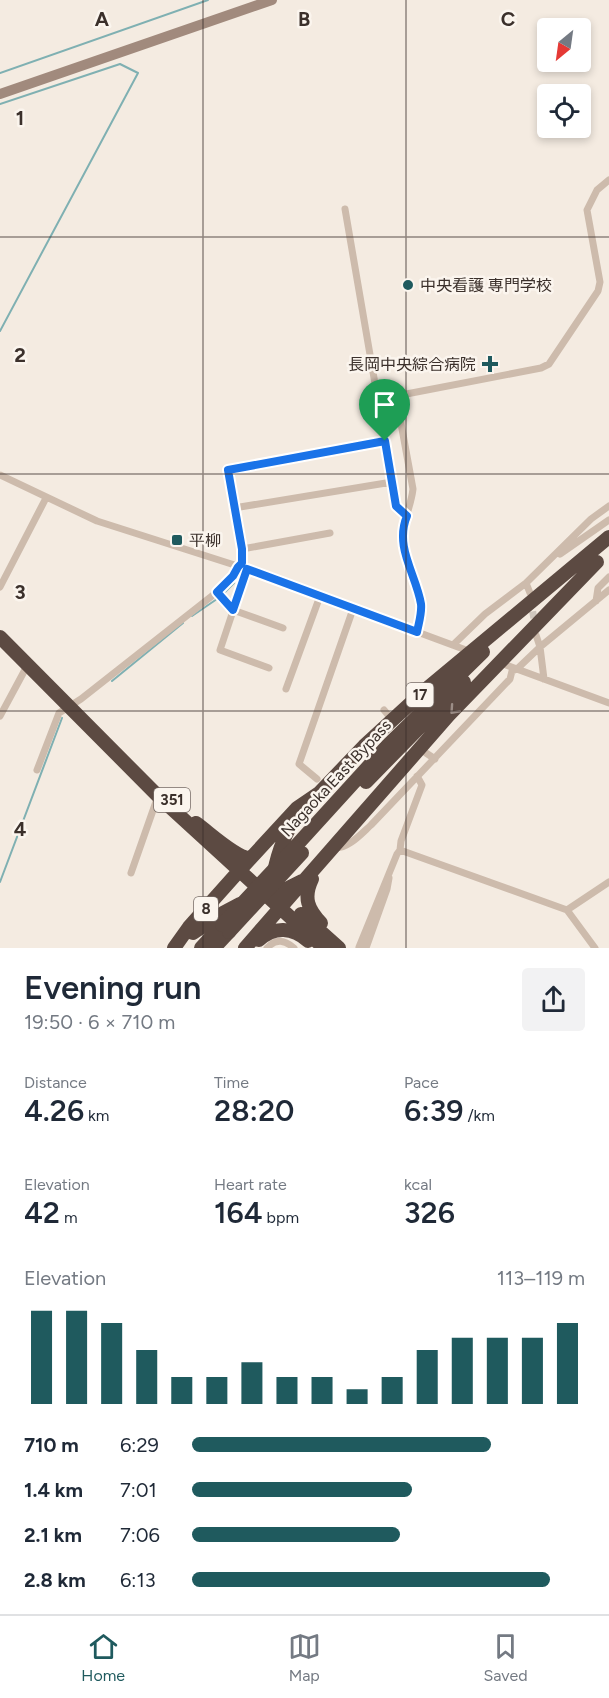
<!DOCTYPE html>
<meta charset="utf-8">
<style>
body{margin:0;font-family:Figtree,"Noto Sans JP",sans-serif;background:#f2f2f3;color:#1f2937;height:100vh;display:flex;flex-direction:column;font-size:22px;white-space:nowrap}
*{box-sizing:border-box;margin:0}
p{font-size:20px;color:#747a83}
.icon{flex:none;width:33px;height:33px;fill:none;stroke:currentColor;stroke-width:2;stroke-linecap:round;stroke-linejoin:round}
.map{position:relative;height:948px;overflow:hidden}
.drawer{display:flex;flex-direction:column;background:#fff;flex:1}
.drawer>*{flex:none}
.needle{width:39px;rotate:209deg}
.tools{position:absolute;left:537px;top:18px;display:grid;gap:12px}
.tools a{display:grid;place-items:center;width:54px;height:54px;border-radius:6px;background:#fff;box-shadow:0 3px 9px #0003;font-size:30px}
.pin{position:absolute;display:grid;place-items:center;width:51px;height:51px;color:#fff;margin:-62px -26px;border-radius:50% 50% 50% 0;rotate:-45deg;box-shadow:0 0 6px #0007}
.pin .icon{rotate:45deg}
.round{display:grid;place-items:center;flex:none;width:63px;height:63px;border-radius:6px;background:#f2f2f3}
.head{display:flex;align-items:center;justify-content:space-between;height:102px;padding:0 24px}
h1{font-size:33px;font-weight:600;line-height:45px}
.figures{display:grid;grid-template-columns:repeat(3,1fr);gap:9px;height:102px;padding:6px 24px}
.figures div{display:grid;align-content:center}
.figures b{font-size:30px;font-weight:600}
.figures small{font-size:16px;font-weight:400}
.figures p{font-size:16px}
.chart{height:168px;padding:12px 24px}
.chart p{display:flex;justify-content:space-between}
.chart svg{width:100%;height:108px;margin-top:6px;stroke:#1f5a5e;stroke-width:6}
ul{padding:0 24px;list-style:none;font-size:20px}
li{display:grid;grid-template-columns:96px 72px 1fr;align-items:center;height:45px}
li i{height:15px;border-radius:8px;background:#1f5a5e}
.menu{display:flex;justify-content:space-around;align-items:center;height:84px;border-top:2px solid #e0e1e3;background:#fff;font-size:16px;color:#747a83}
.menu a{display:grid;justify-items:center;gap:3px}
.menu .current{color:#1f5a5e}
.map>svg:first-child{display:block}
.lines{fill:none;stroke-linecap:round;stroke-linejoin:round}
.stream{stroke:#7fb0b2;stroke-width:2}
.street-tunnel{stroke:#cfc6bd;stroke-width:7;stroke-dasharray:7 3.5;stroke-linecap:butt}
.street{stroke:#cdbbac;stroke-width:7}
.secondary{stroke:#a18a7d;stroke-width:10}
.highway{stroke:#5c4a42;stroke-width:14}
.highway-bridge{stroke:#5c4a42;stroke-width:14}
.oneway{stroke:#9c8e87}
.route-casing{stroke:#fff;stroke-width:12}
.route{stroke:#1a73e8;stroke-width:8}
.grid{fill:none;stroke:#3b302b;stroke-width:1.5;stroke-opacity:0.55}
.poi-dot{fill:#1f5a5e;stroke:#fbf5ee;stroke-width:2}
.labels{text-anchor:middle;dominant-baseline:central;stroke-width:5;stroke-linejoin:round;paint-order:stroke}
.shield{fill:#fbf5ee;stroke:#756b66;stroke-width:1.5}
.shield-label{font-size:15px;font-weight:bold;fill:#3b302b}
.poi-label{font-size:16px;fill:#3b302b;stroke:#fbf5ee;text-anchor:start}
.street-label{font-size:16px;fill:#3b302b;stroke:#fbf5ee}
.grid-label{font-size:20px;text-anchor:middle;font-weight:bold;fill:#3b302b;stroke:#fbf5ee;stroke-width:5;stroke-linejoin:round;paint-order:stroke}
</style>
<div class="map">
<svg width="609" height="948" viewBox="0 0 609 948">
<rect width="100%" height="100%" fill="#f4ebe1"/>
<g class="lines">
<!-- stream -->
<path class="stream" d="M0,73L208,0
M0,104L120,64L138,73L0,331
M225,592L234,583
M192,616L217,599
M112,681L183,623
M0,882L62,718"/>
<!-- street-tunnel -->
<path class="street-tunnel" d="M531,601L535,626"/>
<!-- street -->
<path class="street" d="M345,209L396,506L407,516
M0,475L97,521L247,569L466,650
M234,508L392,482
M242,549L330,533
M560,554L609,520
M247,569L220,650L269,668
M526,583L530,593
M0,587L46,498
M217,592L233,610L283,628
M596,601L598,588L609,577
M416,632C418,626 421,619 421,613C423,592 405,563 403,540C402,522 411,507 413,489L396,396L541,368L549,364L598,291L600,282L587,210L597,190L609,180
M536,635L540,647L544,679
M453,645L485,614L526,583L591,519L609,506
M506,665L609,703
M286,689L320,596
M384,710L389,716
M0,716L27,666
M426,753L435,759
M37,770L59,713L81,699L217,592L233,576L238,567L242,563V549L228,470L385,441
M317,779L299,764L353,609
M334,848C348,849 361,834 371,825L510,679L512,671L517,669L540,647L609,590
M400,850L567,910L595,948
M131,873L158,796
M567,910L609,882
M359,947L397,854L400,850L401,841L422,785L417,776
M267,948C276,938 285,940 294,948
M366,948L387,889L389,878"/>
<!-- secondary -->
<path class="secondary" d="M0,94L272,0"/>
<!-- highway -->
<path class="highway" d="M0,637L158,796L324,948
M366,782L464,682
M196,823C209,832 236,858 250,858
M295,847L387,746L483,652
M274,872C278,853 284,834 296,818
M312,879C303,898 308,909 321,923
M261,897L286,889L302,881
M301,914L339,948
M193,933L223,913L240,904
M259,940C274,926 293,927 308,941
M174,948L189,927L239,871L297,808L319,793L364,746L424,691L609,537
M201,948L222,925
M214,948L229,932
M245,948L449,715L597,562"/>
<!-- highway-bridge -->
<path class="highway-bridge" d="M222,925L295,847
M229,932L302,853"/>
</g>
<!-- one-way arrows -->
<defs><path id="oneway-chevron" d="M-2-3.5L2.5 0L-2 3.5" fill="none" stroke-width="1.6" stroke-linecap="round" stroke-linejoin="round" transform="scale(1.5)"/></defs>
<use class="oneway" href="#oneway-chevron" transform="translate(454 710) rotate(132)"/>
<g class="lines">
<defs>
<path id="route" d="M385,441L396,506L407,516C394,547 416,574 421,604C422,613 419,622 417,632L247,569L233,610L217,592L233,576L238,567L242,563V549L228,470Z"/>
</defs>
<!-- route casing -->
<use href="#route" class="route-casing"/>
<!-- route -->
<use href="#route" class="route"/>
</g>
<!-- grid -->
<path class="grid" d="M203,0V948M406,0V948M0,237H609M0,474H609M0,711H609"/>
<!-- markers -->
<g class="poi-dot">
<circle cx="408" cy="285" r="6"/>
<path d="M487 355h6v6h6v6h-6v6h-6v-6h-6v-6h6z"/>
<rect x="171" y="534" width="12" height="12" rx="3"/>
</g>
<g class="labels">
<!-- shield labels -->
<g class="shield">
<rect x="406.5" y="683" width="27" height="24" rx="4.5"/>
<rect x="154" y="788" width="36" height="24" rx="4.5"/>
<rect x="194" y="897" width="24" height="24" rx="4.5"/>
</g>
<g class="shield-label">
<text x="420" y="695">17</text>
<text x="172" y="800">351</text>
<text x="206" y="909">8</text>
</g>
<!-- poi labels -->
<g class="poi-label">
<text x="420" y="285">中央看護 専門学校</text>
<text x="476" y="364" text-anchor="end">長岡中央綜合病院</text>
<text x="189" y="540">平柳</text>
</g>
<!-- street labels -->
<g class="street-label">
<text transform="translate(336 778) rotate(-47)">Nagaoka East Bypass</text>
</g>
</g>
<g class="grid-label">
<text x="102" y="26">A</text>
<text x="304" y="26">B</text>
<text x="508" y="26">C</text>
<text x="20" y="125">1</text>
<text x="20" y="362">2</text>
<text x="20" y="599">3</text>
<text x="20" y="836">4</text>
</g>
</svg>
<div class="tools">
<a><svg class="needle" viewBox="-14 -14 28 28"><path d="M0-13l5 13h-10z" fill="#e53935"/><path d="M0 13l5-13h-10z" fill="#747a83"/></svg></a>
<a><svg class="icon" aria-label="locate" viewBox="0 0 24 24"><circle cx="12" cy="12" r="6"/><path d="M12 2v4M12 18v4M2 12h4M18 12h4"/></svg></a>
</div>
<div class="pin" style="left:385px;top:441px;background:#1e9e55"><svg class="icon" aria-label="arrive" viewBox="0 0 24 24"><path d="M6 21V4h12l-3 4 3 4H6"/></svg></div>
</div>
<section class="drawer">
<div class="head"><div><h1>Evening run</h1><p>19:50 · 6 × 710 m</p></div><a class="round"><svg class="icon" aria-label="share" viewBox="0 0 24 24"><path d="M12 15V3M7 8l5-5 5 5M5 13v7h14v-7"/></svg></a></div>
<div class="figures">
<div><p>Distance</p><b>4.26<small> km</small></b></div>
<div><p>Time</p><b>28:20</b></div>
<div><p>Pace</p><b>6:39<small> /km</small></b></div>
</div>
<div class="figures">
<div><p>Elevation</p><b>42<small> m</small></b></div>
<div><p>Heart rate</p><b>164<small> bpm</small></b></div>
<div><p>kcal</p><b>326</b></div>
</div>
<div class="chart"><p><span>Elevation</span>113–119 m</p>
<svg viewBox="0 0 160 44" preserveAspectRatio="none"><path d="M5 44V6M15 44V6M25 44V11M35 44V22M45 44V33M55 44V33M65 44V27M75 44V33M85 44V33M95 44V38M105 44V33M115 44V22M125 44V17M135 44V17M145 44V17M155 44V11"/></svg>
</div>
<ul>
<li><b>710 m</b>6:29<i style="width:76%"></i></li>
<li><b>1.4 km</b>7:01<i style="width:56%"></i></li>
<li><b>2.1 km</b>7:06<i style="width:53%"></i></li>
<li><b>2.8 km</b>6:13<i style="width:91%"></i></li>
</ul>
</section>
<nav class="menu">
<a class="current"><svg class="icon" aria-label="home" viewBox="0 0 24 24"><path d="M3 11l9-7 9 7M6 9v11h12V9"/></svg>Home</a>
<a><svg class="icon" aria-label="map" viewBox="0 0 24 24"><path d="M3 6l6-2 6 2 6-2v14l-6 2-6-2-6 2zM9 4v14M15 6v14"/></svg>Map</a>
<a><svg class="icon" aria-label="saved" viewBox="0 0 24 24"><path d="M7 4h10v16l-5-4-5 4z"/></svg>Saved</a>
</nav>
